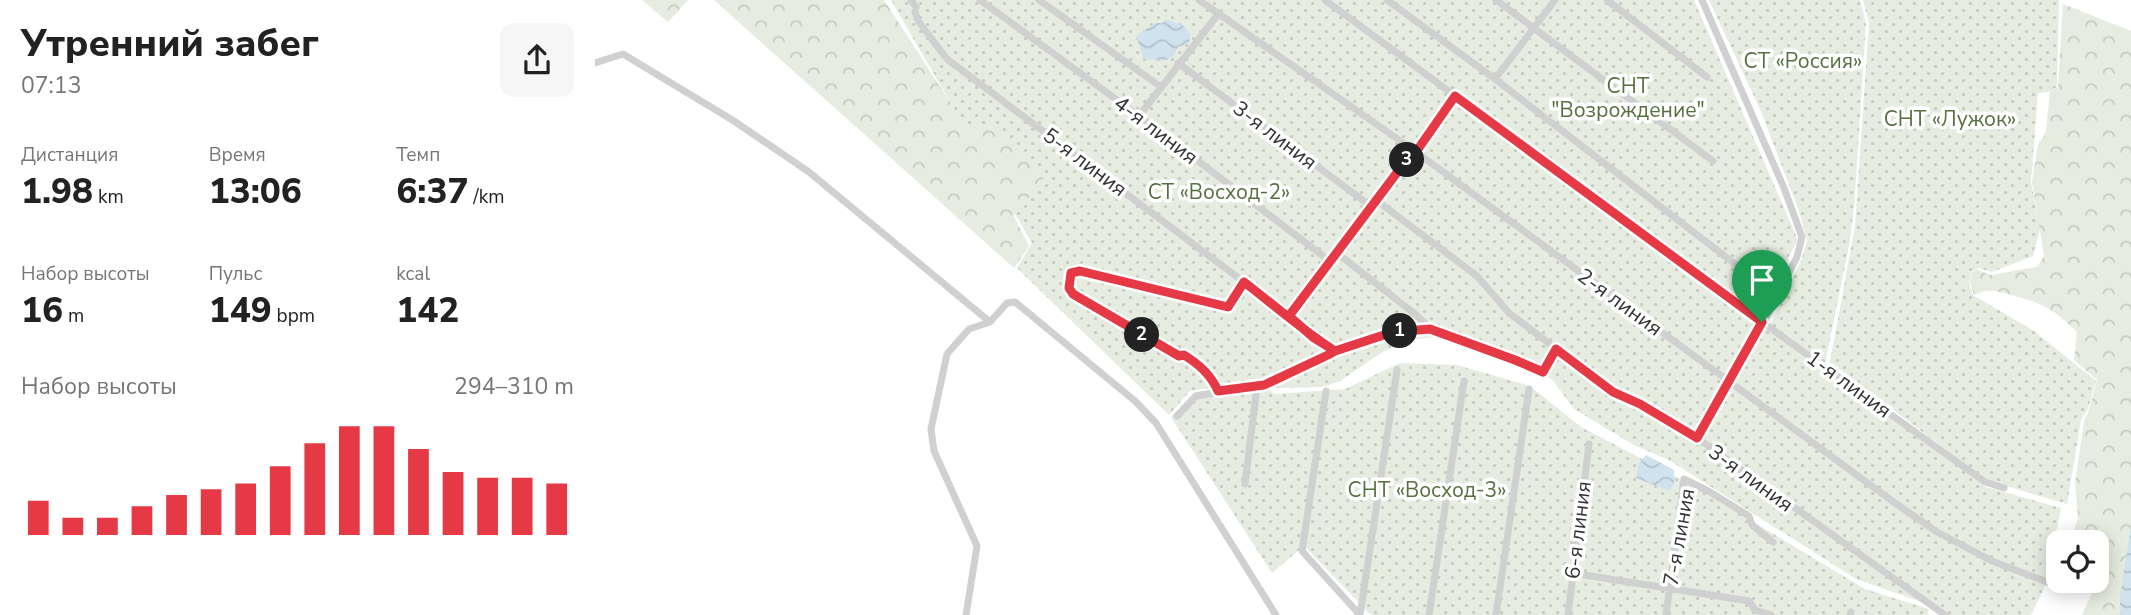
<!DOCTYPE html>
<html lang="ru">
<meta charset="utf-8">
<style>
body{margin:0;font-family:"Nunito Sans",sans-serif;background:#f6f6f6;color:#222;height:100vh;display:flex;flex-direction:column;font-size:26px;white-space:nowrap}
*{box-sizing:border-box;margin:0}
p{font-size:23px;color:#767676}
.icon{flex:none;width:38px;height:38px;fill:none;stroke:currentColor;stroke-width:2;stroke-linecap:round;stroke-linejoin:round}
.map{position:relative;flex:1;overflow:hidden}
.details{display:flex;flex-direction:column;background:#fff;width:595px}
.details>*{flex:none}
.controls{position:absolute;left:1451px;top:530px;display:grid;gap:14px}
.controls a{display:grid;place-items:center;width:63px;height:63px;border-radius:14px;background:#fff;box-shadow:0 4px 18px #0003;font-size:35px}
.pin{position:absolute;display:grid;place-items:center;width:60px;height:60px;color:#fff;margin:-72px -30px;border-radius:50% 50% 50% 0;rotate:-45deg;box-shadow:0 0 7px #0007}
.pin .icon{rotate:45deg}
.km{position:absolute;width:35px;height:35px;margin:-18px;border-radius:50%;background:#222;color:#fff;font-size:19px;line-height:35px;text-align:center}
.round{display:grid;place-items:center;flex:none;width:74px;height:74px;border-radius:14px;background:#f6f6f6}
.head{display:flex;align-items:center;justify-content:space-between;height:119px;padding:0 21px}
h1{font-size:38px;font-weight:800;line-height:52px}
.figures{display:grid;grid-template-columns:repeat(3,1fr);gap:10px;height:119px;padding:7px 21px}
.figures div{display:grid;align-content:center}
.figures b{font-size:35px;font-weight:800}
.figures small{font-size:19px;font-weight:400}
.figures p{font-size:19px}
.chart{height:196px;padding:14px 21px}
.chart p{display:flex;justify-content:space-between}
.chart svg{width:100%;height:126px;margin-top:7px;stroke:#e63946;stroke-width:6}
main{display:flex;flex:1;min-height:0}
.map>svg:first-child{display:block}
.grass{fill:url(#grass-dots)}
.forest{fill:url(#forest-crowns)}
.water{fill:url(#water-waves)}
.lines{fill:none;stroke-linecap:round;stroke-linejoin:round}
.minor{stroke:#d0d0d0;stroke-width:7}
.route-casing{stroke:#fff;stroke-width:14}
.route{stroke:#e63946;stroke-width:9}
.labels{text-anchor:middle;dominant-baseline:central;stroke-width:7;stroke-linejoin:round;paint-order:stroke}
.park-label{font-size:21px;fill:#56703f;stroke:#fff}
.street-label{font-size:21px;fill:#333;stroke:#fff}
</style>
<main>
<section class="details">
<div class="head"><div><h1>Утренний забег</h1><p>07:13</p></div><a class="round"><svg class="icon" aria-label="share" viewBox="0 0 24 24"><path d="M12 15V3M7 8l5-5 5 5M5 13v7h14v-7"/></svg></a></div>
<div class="figures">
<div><p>Дистанция</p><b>1.98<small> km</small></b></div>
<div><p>Время</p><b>13:06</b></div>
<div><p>Темп</p><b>6:37<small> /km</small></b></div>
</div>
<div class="figures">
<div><p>Набор высоты</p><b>16<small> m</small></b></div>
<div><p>Пульс</p><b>149<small> bpm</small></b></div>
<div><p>kcal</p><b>142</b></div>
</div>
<div class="chart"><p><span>Набор высоты</span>294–310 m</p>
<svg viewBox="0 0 160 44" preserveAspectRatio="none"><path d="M5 44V32M15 44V38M25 44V38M35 44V34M45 44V30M55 44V28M65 44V26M75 44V20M85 44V12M95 44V6M105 44V6M115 44V14M125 44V22M135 44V24M145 44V24M155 44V26"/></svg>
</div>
</section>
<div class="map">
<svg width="1536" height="615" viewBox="0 0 1536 615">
<defs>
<pattern id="grass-dots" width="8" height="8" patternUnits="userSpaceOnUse" patternTransform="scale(1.75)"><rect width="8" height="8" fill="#e6ecdf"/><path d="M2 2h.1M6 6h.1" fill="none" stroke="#c6cbc0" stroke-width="1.8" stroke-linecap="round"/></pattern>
<pattern id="forest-crowns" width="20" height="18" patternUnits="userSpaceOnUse" patternTransform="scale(1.75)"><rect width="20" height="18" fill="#e6ecdf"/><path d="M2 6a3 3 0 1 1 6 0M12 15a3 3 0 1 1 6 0" fill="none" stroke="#c6cbc0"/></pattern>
<pattern id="water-waves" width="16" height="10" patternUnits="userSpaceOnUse" patternTransform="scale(1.75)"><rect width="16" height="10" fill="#cfe2ee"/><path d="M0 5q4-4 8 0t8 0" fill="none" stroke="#b2c2cd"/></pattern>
</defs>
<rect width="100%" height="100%" fill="#fff"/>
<!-- grass -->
<path class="grass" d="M296,0H726L1391,487L1466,508L1450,586L1436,615H1346L1332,604L1261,579L1074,460L1039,445L979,409L957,379L841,337L810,340L786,353L745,381L727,387L682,388L670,379L595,391L574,415L422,268L437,243Z
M734,0H1099L1203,240L1162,314Z
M1114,0H1265L1271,23L1259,209L1254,246L1230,364L1175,326L1207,258L1212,240L1204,211L1165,109Z
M1268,0H1464L1462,87L1453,92L1443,93L1436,182L1445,229L1438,256L1397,272L1383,268L1376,272L1374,282L1378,295L1439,331L1501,381L1493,409L1486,420L1472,504L1391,480L1235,362L1260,226L1274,23Z
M805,363L862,365L935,386L986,427L1097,485L1270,589L1334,609L1333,615H776L709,546L677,573L576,417L600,392L667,382L679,394L750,389Z"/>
<!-- forest -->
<path class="forest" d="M47,0H93L73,22Z
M119,0H289L370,125L395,124L449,178L419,216L434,246L419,268Z
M1468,4L1536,31V615H1487L1508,570L1502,566V542H1475L1483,518L1480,483L1489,421L1494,410L1502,380L1479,360L1482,332C1458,309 1448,303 1416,295C1401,291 1393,288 1379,295L1375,281L1376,273L1382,269L1395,275L1442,267L1449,256L1437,182L1443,145L1451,132L1455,91L1463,87Z"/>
<!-- water -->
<path class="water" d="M571,19L589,26L596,35L594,43L583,47L577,58L571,60L549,59L541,36L560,23H567Z
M1051,455L1079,470V484L1074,491L1041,478L1044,463Z
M1536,526V615H1525V597Z"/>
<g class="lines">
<!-- minor -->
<path class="minor" d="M316,0L321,7
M385,0L544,116L736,262
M444,0L566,87
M604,0L821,152L1300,503L1342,532L1397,561L1457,584
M730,0L1167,322L1390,482L1409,488
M792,0L900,79L1175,291
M901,0L1118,161
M1012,0L1112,77
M320,12L323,21L352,59L694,316L719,338L740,351
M0,63L28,54L139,121L214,172L395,322
M583,63L777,207
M900,79L960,0
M544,116L624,13
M781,200L882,276L914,313L1018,392L1045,404L1102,438L1350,615
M742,253L820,314L836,329L920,360L948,372L961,349
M694,316L810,162L821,152L860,96
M662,386L669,385L740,351L798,332L836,329
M623,391C616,375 604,364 589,355L584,356L478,294L474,288L476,273L485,271L633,307L649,282
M731,391L707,551L765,615
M582,416L601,396L662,386L650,484
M1102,438L1174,312L1202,257L1207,237L1189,188L1107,0
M977,573L1154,601L1160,610L1176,615
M371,615L382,546L339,451L336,429L352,354L374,329L395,322L412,303L420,302L540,401L561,423L681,615
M765,615L802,370
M834,615L869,381
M901,615L934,389
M973,615L994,444
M1071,615L1089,479L1115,492L1154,516L1157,525L1178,542
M1255,615L1256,612"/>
</g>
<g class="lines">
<defs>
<path id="route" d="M1167,322L1102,438L1045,404L1018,392L961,349L948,372L920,360L835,329L798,332L740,351C708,331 679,305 649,282L633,307L485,271L476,273L474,288L478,294L584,356L589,355C604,364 616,375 623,391L669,385L735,354L740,351L719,338L694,316L810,162L821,152L860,96L1167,322"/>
</defs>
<!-- route casing -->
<use href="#route" class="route-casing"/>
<!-- route -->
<use href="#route" class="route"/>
</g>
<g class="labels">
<!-- park labels -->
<g class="park-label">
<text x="1208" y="61">СТ «Россия»</text>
<text x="1033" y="86">СНТ<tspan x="1033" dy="24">"Возрождение"</tspan></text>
<text x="1355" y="119">СНТ «Лужок»</text>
<text x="624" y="192">СТ «Восход-2»</text>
<text x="832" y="490">СНТ «Восход-3»</text>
</g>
<!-- street labels -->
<g class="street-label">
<text transform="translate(561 130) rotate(37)">4-я линия</text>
<text transform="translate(680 135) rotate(37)">3-я линия</text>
<text transform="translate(490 162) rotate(37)">5-я линия</text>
<text transform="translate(1025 302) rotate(36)">2-я линия</text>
<text transform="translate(1254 384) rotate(36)">1-я линия</text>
<text transform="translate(1156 478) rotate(36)">3-я линия</text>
<text transform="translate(983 530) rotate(-83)">6-я линия</text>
<text transform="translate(1084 537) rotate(-80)">7-я линия</text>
</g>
</g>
</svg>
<div class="controls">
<a><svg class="icon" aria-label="locate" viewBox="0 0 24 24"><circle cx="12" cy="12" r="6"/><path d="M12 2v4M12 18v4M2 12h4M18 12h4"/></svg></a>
</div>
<div class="pin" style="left:1167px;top:322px;background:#1e9e55"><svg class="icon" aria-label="arrive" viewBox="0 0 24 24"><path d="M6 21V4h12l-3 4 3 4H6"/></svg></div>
<b class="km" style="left:805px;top:331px">1</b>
<b class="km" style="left:547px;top:335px">2</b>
<b class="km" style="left:812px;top:160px">3</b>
</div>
</main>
